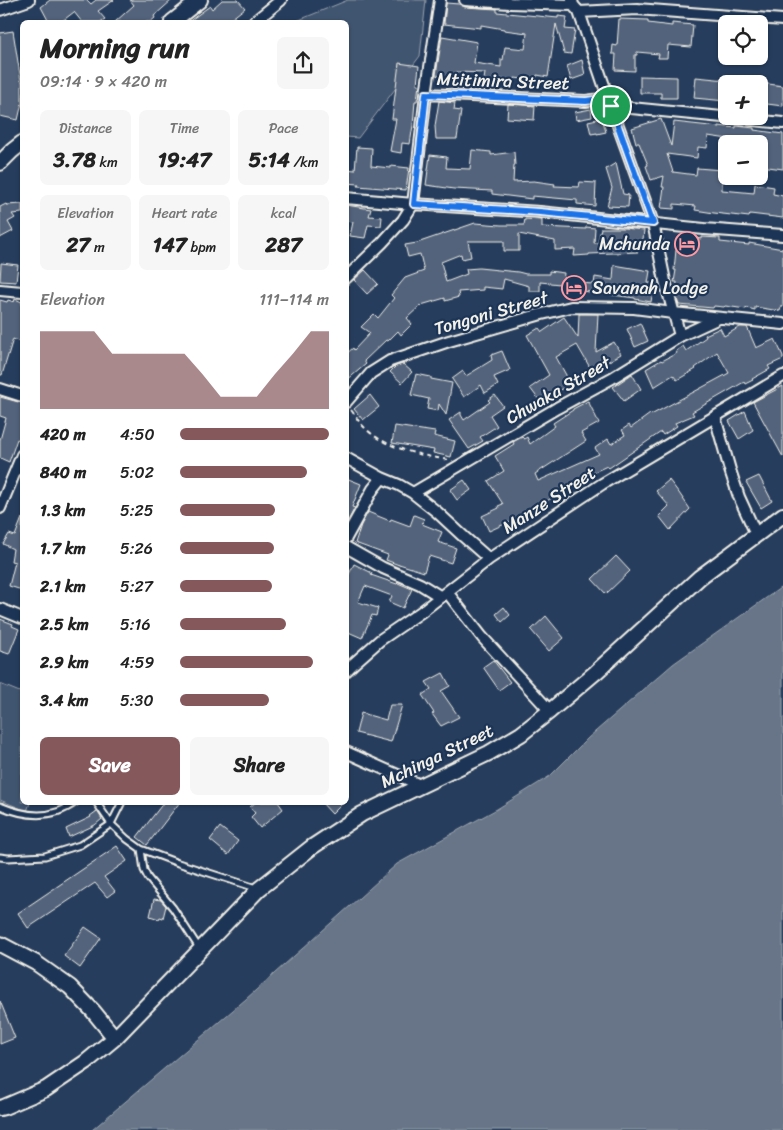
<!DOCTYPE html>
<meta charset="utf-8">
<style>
body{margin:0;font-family:Sriracha,sans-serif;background:#f6f6f6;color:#222;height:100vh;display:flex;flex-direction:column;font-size:19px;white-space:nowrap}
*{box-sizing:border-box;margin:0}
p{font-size:16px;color:#767676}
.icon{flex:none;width:28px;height:28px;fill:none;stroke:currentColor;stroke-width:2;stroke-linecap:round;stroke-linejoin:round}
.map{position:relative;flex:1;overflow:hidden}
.drawer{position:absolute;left:20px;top:20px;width:329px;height:785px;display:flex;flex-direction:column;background:#fff;border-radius:8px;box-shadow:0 1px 4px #0004}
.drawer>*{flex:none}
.buttons{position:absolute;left:718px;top:15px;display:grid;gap:10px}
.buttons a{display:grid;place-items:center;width:50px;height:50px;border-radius:8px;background:#fff;box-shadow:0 1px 4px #0004;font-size:25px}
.pin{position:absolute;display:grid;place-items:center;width:42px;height:42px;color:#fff;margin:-21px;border:2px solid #fff;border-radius:50%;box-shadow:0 1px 5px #0007}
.round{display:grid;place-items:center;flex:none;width:52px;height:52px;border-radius:8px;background:#f6f6f6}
.head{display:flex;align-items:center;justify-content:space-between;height:85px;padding:0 20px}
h1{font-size:28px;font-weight:700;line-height:38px}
.stats{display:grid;grid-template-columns:repeat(3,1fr);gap:8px;height:85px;padding:5px 20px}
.stats div{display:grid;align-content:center;border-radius:8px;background:#f6f6f6;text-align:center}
.stats b{font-size:21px;font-weight:700}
.stats small{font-size:14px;font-weight:400}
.stats p{font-size:14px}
.chart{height:140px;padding:10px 20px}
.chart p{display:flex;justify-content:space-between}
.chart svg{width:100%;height:90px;margin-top:5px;fill:#85585c;opacity:.7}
.primary-button{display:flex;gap:10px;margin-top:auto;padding:10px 20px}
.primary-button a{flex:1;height:58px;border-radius:8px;background:#85585c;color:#fff;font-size:20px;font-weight:700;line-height:58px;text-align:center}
.primary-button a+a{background:#f6f6f6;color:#222}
ul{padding:0 20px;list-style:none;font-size:16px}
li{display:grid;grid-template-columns:80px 60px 1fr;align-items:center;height:38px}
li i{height:12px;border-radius:6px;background:#85585c}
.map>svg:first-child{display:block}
.green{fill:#40546f;stroke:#9aa2ac}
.water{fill:#677588;stroke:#9fa7ae}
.building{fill:#52647b;stroke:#f4f1e8}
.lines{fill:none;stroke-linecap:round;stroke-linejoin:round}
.service-casing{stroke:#f4f1e8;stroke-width:9}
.minor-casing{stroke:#f4f1e8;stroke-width:14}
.secondary-casing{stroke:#f4f1e8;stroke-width:18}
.path{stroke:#f4f1e8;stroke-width:2;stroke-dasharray:5 4;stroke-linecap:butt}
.service{stroke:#1d3557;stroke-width:5}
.minor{stroke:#1d3557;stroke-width:10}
.secondary{stroke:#1d3557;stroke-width:14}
.route-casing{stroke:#fff;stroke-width:10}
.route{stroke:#1a73e8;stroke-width:6}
.labels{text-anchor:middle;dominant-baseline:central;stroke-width:4.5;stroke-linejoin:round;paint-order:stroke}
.street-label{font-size:18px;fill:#f4f1e8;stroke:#1d3557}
.poi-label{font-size:18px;fill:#f4f1e8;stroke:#1d3557;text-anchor:end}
</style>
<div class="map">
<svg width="783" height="1130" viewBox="0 0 783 1130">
<rect width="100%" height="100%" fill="#263d5d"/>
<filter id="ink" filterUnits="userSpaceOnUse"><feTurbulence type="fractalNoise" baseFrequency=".02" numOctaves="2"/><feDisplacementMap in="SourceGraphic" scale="10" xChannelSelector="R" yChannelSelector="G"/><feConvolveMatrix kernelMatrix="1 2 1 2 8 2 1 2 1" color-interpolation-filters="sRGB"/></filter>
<g filter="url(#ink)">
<!-- green -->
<path class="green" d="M348,0H426L420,56L358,138L346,137V22H294Z
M0,684L22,693V802L30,803L27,811L0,800Z"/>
<!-- water -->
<path class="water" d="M783,586V1130H92L246,999L397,864L497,809L550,776L588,738L673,664Z"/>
<!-- building -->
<path class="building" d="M50,0H87L91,4L96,0H114L98,11L105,19L100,22H82L74,12L61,22H49L41,7Z
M130,0H172L154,16L155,18L150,22H115L134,5Z
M222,0H238L245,8L227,22H188L210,6L212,9Z
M446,3L459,4L465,7L497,9V12L558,18V16L567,17L565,29L575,30L571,54L564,53L556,24L548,77L537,75L536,81L515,78L514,80L497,79L496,84L484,80L485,73L456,72L455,79L436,75L442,36L477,42L474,63L501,67V59L503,60L505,47L525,49L527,33L504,30V29L481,25V28L444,24Z
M619,19L648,20V23L672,26V23L693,25L691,47L668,45L667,58H658L659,54L637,52V55H635V71L615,70L616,54H612L613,45L617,46Z
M13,31L21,81H22V103L18,120L0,116V33Z
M582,60L585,75L571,80L567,66Z
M399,63L419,66L417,84H419L417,101H415L413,125L410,144L402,143L401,153L390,151L396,119H392Z
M640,76L677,77V98H661V93H640Z
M696,77L726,80V101L694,98Z
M761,83L783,86V106L759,103V87L760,88Z
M439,101L455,103L454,110L461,111L457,139H436L435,126Z
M508,104L535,106L534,120L507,118Z
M591,109L592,117L576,120L575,112Z
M602,118L606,132L597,134V133L591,134L588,121Z
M661,119L671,146L674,122L719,127V126L736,128V126L754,128V130L783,134V169L761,166L762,159H759V144H734L735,140L708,136L707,148L698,147L697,158L667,154L673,172L696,175L697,168L722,170V190L754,193L755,184L774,187L773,194L783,196V218L750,214L749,217L714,213L695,210L696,206L674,204V209L661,208L664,187H662L664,176L651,180L646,166L648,165L639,143H636L632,128Z
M357,147L372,148L371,166L391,168V166L409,168L406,190L358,186L359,184L346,183V169L355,170Z
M472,150L491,152V155L514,152L515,165H514L513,182L534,181L555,184L554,186L579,187L580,182L596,183L595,206L577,204V200L532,196V199L492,194V191L454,189L426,185L430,155L447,157L446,168L470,169Z
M616,163L623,194L629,195L628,207L607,206L612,188L606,169Z
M6,204L7,205L22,204V213L12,214L15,218L8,222L13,231L0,238V207Z
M346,205L371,209L369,216L382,217L381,226L368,225L365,238L350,236L353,222L346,221Z
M525,219L542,220V227L586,229V227L595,228L594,243H598L601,228H624L644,230L642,249H637L638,252L589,254V255L574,256L575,249L555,250V241L519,234V251H504V241H468L471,257L462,259L461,254L441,262L446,282L467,274L466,269L479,268L518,272L526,274H549V271L564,273L563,282L594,284L595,277L613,280L614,265L650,271L648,283H654L651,302L635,299V298L582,291L581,295L570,296V290L559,288L560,284L540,282V291H529V286L504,279L502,289L483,287V290L458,292L459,297L445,301V298L421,305L407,318L412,324L401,335L398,331L388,341L386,340L364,361L366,364L346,381V354L353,348L354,350L370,333L361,327L374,314L378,318L394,298L391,295L405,278L424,271L420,254L408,257L405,245L417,243L475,223L501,225H524Z
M684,237L702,239V237L720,238V242L749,245V243L783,249V307H781L780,311L755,307V310L747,308L746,309L725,306L724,307L714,306L713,308L679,305L676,296L677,282H674L676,270H674L676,250L683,251Z
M1,263L18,265L16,282L0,281Z
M365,270L378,284L367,294L354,280Z
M15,299L22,302V343L13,339L2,375H0V300L7,302L8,300L14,302Z
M579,314H598L596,352L614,342L621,354L592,371L577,345L556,357L571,384L558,391L557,388L539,400L530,388L549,375L527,335L539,328L542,332L564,317L578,338Z
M640,323L648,341L635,347L627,329Z
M740,327H747L756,348L775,339L783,356V359L768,366L770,369L752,379L753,380L745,384L744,382L692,412L694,415L675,423L677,426L663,435L661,432L609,468L607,466L579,479L581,482L558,493V494L510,524L509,522L489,531L482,516L499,508L498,506L503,504L488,481L504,471L495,456L514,444L513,442L522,437L524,439L527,437L530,444L555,426L553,423L573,410V409L588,401L599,423L581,433L586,441L535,474L538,481L599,454L595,448L608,439L611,444L625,435L622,430L629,425L631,428L650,414L651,415L729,373L717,352L695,368L696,369L677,380L673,375L654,387L646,369L661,360L662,361L677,353L676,351L683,346L686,351L706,337L705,335L720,328L724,336Z
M502,351L510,370L494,377L498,385L485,393L481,385L464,397L452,379L463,371L466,376L492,360L491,355Z
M403,364L412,372L402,383L390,372L396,366Z
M416,374L431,377V379L452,383L446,415L439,404L438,411L427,409L429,399L411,395Z
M632,374L641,389L624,401L613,387Z
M783,386V457L753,402Z
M370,395L379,407L363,420L354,409Z
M495,395L503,406L490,415L497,426L480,437L483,441L469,449L449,420L461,412V415L464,420L490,402L488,400Z
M0,397L22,403V441L17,439L9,462L0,458V440L6,418L0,416Z
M745,411L753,430L739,439L729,421Z
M395,426L435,432L434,436L455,441L451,457L433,453L434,450L392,443Z
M759,476L772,501L761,508L746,482Z
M346,478L361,484L352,507L355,508L348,521L346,520Z
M464,480L471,490L457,500L450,490Z
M669,480L679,493L690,509L670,530L659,516L669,506L656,491Z
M368,512L390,521L391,519L410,526L414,515L424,519L422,524L442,532L438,542L456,548L451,563L429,556L424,572L399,564V565L386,560L388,555L355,543L361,525Z
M22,518V590L9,586L15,562L11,561L13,549L3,544L9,534L15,536Z
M616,556L630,571L606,594L592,579Z
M354,564L372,573L371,575L397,584L398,583L412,589L403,608L389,602L392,596L365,586L358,602L378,608L376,616L372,615L362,638L346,631V580Z
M504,607L510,615L502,622L496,614Z
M546,616L564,638L549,651L531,630Z
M0,619L13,624L12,626L19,629L9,654L0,651Z
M493,660L510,682L499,690L483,667Z
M443,673L450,686L441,691L459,717L441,726L432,714L434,713L422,695L431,689L426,682Z
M390,705H402L391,742L356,733L361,713L386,720Z
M164,802H180L147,845L137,837Z
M256,802H278L283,809L260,828L251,817L255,813L250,807Z
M321,802H344L332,814Z
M97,811L102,819L95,825L69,837L66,829L91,817L90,816Z
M220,827L238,841L228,855L210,840Z
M117,846L127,861L104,877L115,891L107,897L95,883L28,928L18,913Z
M154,899L161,900L166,906L163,918L160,917L159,919L150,916Z
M85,927L101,938L80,968L64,956Z
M0,1001L15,1038L0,1044Z"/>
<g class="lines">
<defs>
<path id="service" d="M96,802L111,824L127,839L141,849L178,863L256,888
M0,806C26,817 52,820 76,802
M141,849L144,870L148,878L173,908L199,948
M0,857L8,858L45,856L80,845L111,824L122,802"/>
<path id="minor" d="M465,0L510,3L573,5
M572,0L573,5L579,12L611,106L653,223L665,281L680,336
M0,10L29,0
M579,12L637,9L783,20
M254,22L281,0
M426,94L586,101L608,98
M611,106L783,123
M346,198L413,204L540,212L704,229L783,235
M346,278L382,243L403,220L413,204L426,94L440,0
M0,290L22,292
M0,389L22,396
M346,402L371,373L390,361L449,341L538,315L571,307L634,308L673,313L783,324
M715,417L730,470L739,497L756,534
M346,458L382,478L399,485L413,493L437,512L464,537L489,559
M413,493L557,408L612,378L680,336L719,318
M0,508L22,455
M346,538L373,489L382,478
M346,547L383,568L420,584L441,597
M447,592L482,637L550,711
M0,609L22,618
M346,671L353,664L380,640L421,612L489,559L602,484L783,376
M346,752L420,785"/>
<path id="secondary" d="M172,22L200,0
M0,163L12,151L22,143
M0,944L36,963L70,987L93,1011L115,1038
M0,1108L4,1107L46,1089L86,1062L115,1038L259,889L312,847L362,814L489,753L521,734L550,711L596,672L700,577L783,515"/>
</defs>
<!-- service casing -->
<use href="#service" class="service-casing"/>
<!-- minor casing -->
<use href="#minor" class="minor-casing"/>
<!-- secondary casing -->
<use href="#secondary" class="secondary-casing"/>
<!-- path -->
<path class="path" d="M351,410C355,415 358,421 363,426C383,448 422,456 450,460"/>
<!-- service -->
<use href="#service" class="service"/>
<!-- minor -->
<use href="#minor" class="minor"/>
<!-- secondary -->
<use href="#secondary" class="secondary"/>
</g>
</g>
<g class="lines" filter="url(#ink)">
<defs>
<path id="route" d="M426,94L586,101L608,98L653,223L540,212L414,204Z"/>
</defs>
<!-- route casing -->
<use href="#route" class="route-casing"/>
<!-- route -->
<use href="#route" class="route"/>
</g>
<!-- icons -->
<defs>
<symbol id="hotel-ring" viewBox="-11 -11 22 22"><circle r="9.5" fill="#1d3557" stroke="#ff9aa2" stroke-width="1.5"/><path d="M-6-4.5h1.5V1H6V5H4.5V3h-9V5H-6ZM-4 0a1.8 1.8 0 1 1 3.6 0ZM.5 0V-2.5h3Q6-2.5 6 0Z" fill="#ff9aa2"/></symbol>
</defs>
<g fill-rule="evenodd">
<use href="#hotel-ring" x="673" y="230" width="28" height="28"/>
<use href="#hotel-ring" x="560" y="274" width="28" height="28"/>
</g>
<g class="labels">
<!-- street labels -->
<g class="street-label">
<text transform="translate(503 81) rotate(2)">Mtitimira Street</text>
<text transform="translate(491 313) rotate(-16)">Tongoni Street</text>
<text transform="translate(558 390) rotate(-30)">Chwaka Street</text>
<text transform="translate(549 500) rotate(-33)">Manze Street</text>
<text transform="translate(437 756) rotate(-26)">Mchinga Street</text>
</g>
<!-- poi labels -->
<g class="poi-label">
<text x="670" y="244">Mchunda</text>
<text x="592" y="288" text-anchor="start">Savanah Lodge</text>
</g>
</g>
</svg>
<div class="buttons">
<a><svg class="icon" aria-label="locate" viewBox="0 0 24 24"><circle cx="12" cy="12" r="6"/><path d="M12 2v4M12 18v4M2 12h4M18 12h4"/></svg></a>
<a>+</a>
<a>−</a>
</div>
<div class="pin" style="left:611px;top:106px;background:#1e9e55"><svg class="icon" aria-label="arrive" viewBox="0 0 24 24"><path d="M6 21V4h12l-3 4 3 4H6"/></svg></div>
<section class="drawer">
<div class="head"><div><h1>Morning run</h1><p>09:14 · 9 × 420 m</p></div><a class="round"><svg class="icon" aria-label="share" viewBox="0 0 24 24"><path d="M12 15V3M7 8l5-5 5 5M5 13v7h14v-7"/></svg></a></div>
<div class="stats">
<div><p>Distance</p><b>3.78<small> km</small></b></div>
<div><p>Time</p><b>19:47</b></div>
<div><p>Pace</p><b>5:14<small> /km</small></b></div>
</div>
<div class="stats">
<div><p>Elevation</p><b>27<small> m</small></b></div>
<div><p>Heart rate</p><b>147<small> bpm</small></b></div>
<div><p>kcal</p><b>287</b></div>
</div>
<div class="chart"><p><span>Elevation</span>111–114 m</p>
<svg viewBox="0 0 160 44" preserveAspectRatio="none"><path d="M0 44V6L10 6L20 6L30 6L40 17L50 17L60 17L70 17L80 17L90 27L100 38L110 38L120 38L130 27L140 17L150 6L160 6V44z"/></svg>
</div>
<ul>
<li><b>420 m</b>4:50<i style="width:100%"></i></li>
<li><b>840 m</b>5:02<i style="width:85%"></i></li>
<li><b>1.3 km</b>5:25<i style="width:64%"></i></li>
<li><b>1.7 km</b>5:26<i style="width:63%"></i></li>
<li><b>2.1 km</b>5:27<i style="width:62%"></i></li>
<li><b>2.5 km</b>5:16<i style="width:71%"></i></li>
<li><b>2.9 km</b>4:59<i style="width:89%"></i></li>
<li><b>3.4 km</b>5:30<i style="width:60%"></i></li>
</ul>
<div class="primary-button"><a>Save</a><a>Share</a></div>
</section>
</div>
